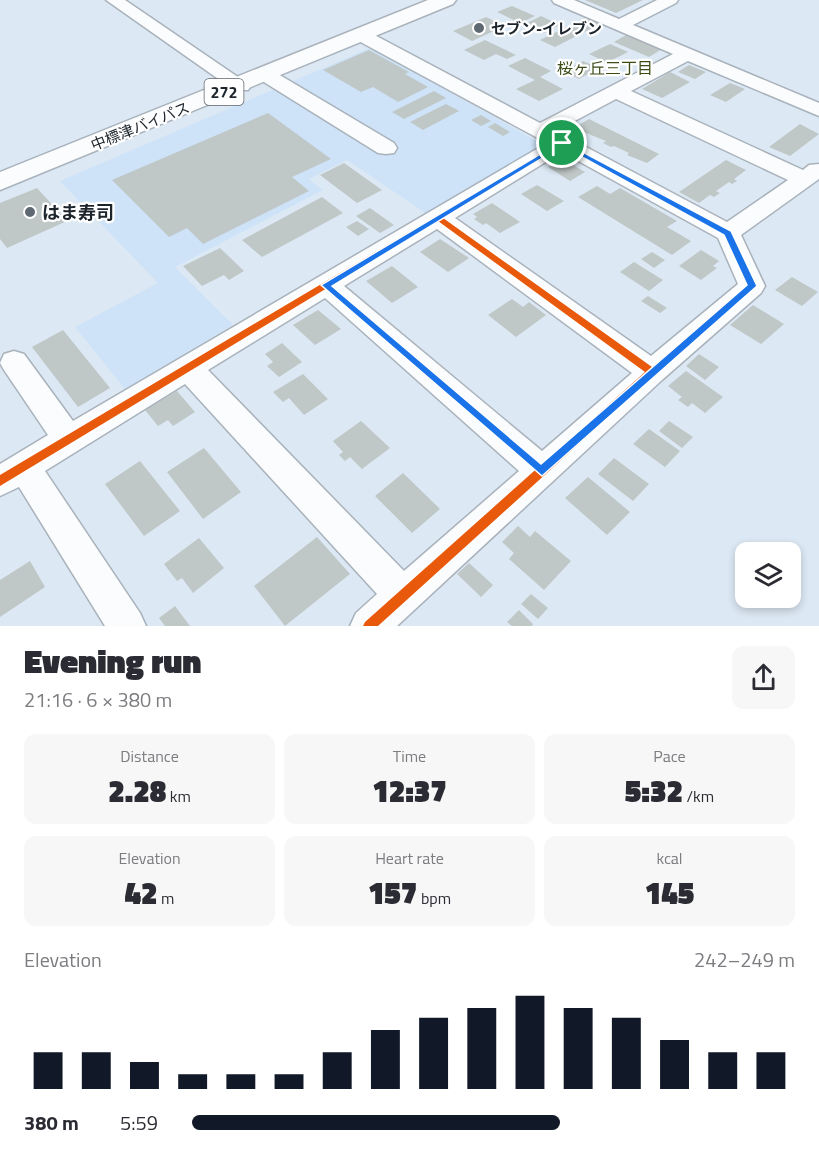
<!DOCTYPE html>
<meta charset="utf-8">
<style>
body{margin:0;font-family:"Titillium Web","Noto Sans JP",sans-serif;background:#f7f7f7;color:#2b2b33;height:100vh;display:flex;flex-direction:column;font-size:22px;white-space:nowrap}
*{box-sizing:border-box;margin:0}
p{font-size:20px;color:#7c7c81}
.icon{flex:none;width:33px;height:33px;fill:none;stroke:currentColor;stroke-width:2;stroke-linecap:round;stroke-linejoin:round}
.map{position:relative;height:626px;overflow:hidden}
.details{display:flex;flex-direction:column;background:#fff;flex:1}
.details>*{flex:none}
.buttons{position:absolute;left:735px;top:542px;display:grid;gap:12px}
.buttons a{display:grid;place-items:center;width:66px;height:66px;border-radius:12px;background:#fff;box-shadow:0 3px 9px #0003;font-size:30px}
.pin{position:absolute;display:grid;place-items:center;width:51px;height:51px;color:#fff;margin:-26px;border:3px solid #fff;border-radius:50%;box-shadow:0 2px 6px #0007}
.round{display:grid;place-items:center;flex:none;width:63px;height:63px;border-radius:12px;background:#f7f7f7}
.head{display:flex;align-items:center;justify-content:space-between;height:102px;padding:0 24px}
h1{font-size:33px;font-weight:800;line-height:45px}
.figures{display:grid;grid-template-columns:repeat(3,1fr);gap:9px;height:102px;padding:6px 24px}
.figures div{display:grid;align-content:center;border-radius:12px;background:#f7f7f7;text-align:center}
.figures b{font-size:30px;font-weight:800}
.figures small{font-size:16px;font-weight:400}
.figures p{font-size:16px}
.chart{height:168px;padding:12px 24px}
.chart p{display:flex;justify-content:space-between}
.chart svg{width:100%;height:108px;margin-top:6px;stroke:#111827;stroke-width:6}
ul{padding:0 24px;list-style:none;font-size:20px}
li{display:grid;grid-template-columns:96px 72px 1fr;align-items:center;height:45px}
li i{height:15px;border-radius:8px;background:#111827}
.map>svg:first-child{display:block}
.built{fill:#cee3f8}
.building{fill:#bfc7c7}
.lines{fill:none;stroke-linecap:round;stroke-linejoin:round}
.minor-casing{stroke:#a9b2bb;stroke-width:3}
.highway-casing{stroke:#a9b2bb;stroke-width:3}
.minor{fill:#fafcfd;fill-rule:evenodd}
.highway{fill:#fafcfd;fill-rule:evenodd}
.cycleway-casing{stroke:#fff;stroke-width:4}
.cycleway{fill:#e8590c;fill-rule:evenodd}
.route{fill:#1a73e8;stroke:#fff;stroke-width:1.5;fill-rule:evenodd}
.poi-dot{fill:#5f6972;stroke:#fff;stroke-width:2}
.labels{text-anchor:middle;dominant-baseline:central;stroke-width:4.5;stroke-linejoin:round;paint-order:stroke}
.far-poi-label{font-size:15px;font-weight:bold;fill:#1c242c;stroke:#fff;text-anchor:start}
.far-street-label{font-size:15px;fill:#1c242c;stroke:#fff}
.far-neighbourhood-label{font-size:16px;fill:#3c4c16;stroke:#fff}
.shield{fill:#fff;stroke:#60666b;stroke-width:1.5}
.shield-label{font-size:16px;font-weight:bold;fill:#1c242c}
.poi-label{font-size:18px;font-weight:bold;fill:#1c242c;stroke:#fff;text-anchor:start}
</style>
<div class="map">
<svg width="819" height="626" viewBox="0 0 819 626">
<rect width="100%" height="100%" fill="#dce8f4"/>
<!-- built -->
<path class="built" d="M370,48L544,145L427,214L347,160L309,179L323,190L175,267L233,325L125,389L75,327L158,283L60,181Z"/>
<!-- building -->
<path class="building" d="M585,0H643L616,13Z
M512,6L535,16L520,23L497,12Z
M541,16L560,25L544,33L525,24Z
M486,17L505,26L472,41L453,31Z
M585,18L600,24L555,47L540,40Z
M626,35L662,49L649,57L614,42Z
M485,40L516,55L507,59L496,54L484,60L464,50Z
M610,44L628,52L612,60L619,64L614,66L589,54Z
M369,50L409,72L405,74L428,87L398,102L373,87L361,92L323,70Z
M525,58L551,71L540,77L563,89L539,101L516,89L535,80L508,66Z
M583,61L599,68L579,79L564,71Z
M689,65L706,72L695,79L678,72Z
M670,72L690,82L662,98L642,89Z
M730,83L745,89L726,102L710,95Z
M434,91L446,98L404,119L392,112Z
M446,104L459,111L423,130L410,122Z
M268,113L331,159L292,177L309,191L203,244L187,228L169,237L112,180Z
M481,115L491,121L481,126L471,120Z
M589,119L659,154L647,163L627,155L629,153L614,146L611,147L603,143L606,141L581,131L584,130L577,126Z
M495,123L510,132L503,136L488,127Z
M800,124L819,134L790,156L769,147Z
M563,159L585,172L570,181L548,167Z
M726,160L746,170L734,179L737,181L732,184L729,182L716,191L720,193L714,197L710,195L699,203L679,192Z
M344,163L382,190L357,203L320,175Z
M537,185L564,201L547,211L521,194Z
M597,186L610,194L620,188L677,221L667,227L691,241L672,255L578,197Z
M37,188L67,221L7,248L0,239V203Z
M322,197L343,213L262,257L242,240Z
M492,203L520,222L500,233L486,223L483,225L474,219L477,217L473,214Z
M370,208L394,225L380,233L356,216Z
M357,221L369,229L358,236L346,227Z
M440,239L469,258L448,272L420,252Z
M220,248L244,271L229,280L224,275L202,286L183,266Z
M701,250L719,261L713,266L717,268L701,280L679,266Z
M652,252L665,260L654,268L641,259Z
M634,262L663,280L649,291L620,272Z
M392,266L418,287L392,303L366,281Z
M792,277L818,292L802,306L775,290Z
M648,296L667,308L660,313L641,301Z
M512,299L523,307L529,302L546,315L516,337L488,315Z
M753,305L784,324L761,344L730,325Z
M318,310L341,329L315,345L293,325Z
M63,330L110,388L78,407L32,347Z
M282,343L302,362L279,377L267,366L273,362L265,354Z
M699,354L719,367L705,380L686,366Z
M686,371L723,397L705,413L692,403L688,407L678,400L682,397L668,386Z
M303,374L328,399L304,415L289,398L283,402L273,392Z
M177,391L195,412L173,426L168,420L158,426L145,410Z
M361,421L390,448L362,469L350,457L345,461L339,455L343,452L333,441Z
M669,421L693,437L682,448L659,431Z
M649,429L680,451L665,467L633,444Z
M204,448L241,492L203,519L167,472Z
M614,458L649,484L633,501L598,474Z
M140,461L180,511L144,536L105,484Z
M403,473L440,509L412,533L375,496Z
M588,477L630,512L607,535L565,498Z
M518,526L530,537L535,531L571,561L544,590L509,559L514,553L502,542Z
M317,537L350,574L285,626L254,586Z
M199,538L224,568L193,593L182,578L177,581L164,564Z
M30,561L45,587L0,617V580Z
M469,563L493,585L481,597L457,574Z
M531,594L548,608L538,619L521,604Z
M175,606L190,626H165L159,618Z
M519,610L533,624L532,626H512L507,622Z"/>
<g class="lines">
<defs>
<path id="minor" d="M106,0H125L251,86L248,90H234Z
M552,0H574L619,19L657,0H678L676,3L633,25L819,103V116L688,61L631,91L803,170L809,165L819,164V179L741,235L765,286L761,293L662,380L397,626H350L356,613L377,594L185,384L45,471L140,613L146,626H105L19,487L0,496V464L48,435L4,370L0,363L4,354L14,351L24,354L73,421L547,143L355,39L352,35L355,31H367L540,123L673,54L554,3ZM616,99L788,180L727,222L556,131ZM562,152L718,238L738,284L651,356L455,218ZM437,229L632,373L542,451L344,286ZM325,298L519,471L404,571L208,370Z
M266,69L273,71L394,143L397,148L394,153L386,154L378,153L259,79L257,75L259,71Z"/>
<path id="highway" d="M428,0H456L453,4L0,190V172Z"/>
</defs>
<!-- minor casing -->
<use href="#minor" class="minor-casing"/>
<!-- highway casing -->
<use href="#highway" class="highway-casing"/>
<!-- minor -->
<use href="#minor" class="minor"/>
<!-- highway -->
<use href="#highway" class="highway"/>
<defs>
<path id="cycleway" d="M562,141L731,231L756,286L655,375L378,626H363L365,622L645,372L438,221L0,486V475ZM562,146L725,235L747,285L652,367L443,218Z"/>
</defs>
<!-- cycleway casing -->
<use href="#cycleway" class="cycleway-casing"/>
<!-- cycleway -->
<use href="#cycleway" class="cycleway"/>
</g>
<!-- route -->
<path class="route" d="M562,141L731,231L757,286L542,476L321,285ZM562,146L724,235L747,285L541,464L332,286Z"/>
<!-- markers -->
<g class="poi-dot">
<circle cx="479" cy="28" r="6"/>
<circle cx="30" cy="212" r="6"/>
</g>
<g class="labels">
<!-- far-poi labels -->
<g class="far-poi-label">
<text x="491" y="28">セブン-イレブン</text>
</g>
<!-- far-street labels -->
<g class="far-street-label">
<text transform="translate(140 126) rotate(-22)">中標津バイパス</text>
</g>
<!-- far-neighbourhood labels -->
<g class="far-neighbourhood-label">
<text x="605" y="68">桜ヶ丘三丁目</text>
</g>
<!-- shield labels -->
<rect class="shield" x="204.5" y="79" width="39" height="26" rx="4.5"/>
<g class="shield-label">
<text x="224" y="92">272</text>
</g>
<!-- poi labels -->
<g class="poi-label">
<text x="42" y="212">はま寿司</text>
</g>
</g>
</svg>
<div class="buttons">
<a><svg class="icon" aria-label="layers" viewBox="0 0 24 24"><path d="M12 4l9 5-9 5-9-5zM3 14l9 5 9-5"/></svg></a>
</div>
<div class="pin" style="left:562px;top:143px;background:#1e9e55"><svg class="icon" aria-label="arrive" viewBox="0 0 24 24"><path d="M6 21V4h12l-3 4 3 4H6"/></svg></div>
</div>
<section class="details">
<div class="head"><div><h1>Evening run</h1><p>21:16 · 6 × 380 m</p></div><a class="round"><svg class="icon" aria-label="share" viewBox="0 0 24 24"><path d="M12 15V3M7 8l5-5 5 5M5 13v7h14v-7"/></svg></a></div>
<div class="figures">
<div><p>Distance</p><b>2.28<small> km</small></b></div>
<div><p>Time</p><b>12:37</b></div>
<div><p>Pace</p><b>5:32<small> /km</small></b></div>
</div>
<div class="figures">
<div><p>Elevation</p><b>42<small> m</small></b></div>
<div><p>Heart rate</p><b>157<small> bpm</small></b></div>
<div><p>kcal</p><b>145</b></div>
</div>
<div class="chart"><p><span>Elevation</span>242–249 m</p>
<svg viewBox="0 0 160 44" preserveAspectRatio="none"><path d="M5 44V29M15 44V29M25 44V33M35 44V38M45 44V38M55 44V38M65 44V29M75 44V20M85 44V15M95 44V11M105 44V6M115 44V11M125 44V15M135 44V24M145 44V29M155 44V29"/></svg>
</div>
<ul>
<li><b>380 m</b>5:59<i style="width:61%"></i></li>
</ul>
</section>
